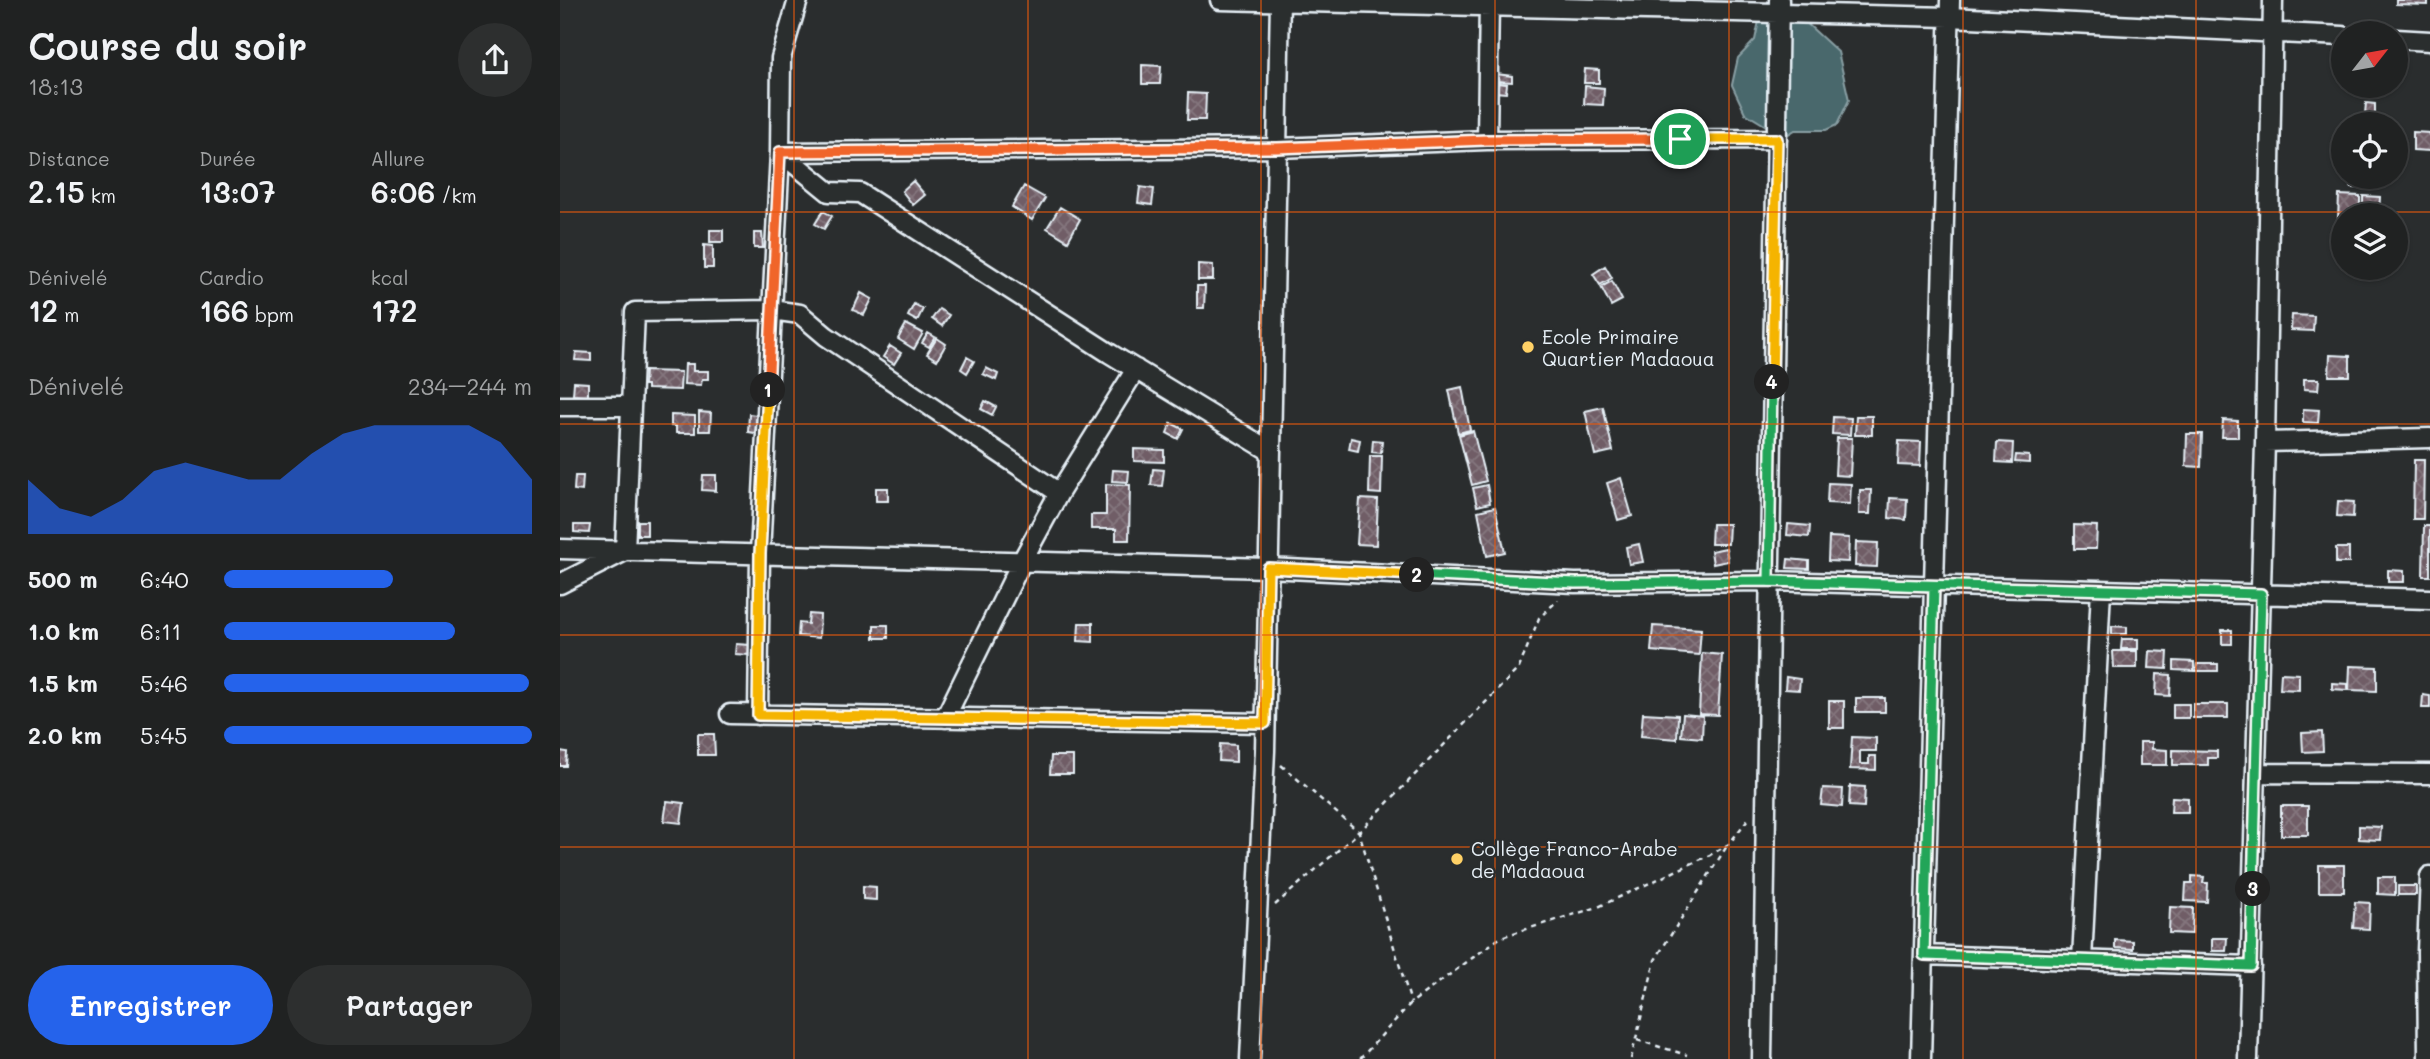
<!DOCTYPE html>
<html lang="fr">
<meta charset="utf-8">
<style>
body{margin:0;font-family:Mali,sans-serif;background:#2d2f2f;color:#f1f3f6;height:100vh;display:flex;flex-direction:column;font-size:26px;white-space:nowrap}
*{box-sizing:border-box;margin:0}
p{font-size:23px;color:#a2a4a5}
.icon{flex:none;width:38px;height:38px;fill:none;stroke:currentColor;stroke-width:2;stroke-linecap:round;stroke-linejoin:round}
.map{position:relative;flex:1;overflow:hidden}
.details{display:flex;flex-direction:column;background:#202222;width:560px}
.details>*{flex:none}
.needle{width:46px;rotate:59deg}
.buttons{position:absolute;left:1771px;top:21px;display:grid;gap:14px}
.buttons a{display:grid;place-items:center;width:77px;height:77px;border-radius:50%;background:#202222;box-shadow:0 2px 5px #0004,0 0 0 2px #3d3f40;font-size:35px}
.pin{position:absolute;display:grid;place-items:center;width:60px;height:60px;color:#fff;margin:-30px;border:4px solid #fff;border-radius:50%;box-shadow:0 2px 7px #0007}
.km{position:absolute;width:35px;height:35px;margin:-18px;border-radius:50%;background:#222;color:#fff;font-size:19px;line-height:35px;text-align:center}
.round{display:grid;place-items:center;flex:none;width:74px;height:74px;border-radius:37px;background:#2d2f2f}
.summary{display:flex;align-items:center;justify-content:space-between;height:119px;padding:0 28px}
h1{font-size:38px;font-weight:600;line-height:52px}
.metrics{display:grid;grid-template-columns:repeat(3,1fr);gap:10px;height:119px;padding:7px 28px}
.metrics div{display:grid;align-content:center}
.metrics b{font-size:30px;font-weight:600}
.metrics small{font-size:19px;font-weight:400}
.metrics p{font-size:19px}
.chart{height:196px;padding:14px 28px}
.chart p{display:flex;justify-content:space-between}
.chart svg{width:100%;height:126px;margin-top:7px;fill:#2563eb;opacity:.7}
.action{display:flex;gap:14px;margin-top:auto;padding:14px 28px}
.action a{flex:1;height:80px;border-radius:42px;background:#2563eb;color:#fff;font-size:28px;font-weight:600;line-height:80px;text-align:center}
.action a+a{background:#2d2f2f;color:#f1f3f6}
ul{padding:0 28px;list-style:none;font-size:23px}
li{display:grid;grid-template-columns:112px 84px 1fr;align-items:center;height:52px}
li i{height:18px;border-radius:9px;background:#2563eb}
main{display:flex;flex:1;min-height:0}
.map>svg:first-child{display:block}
.water{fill:#4a686c;stroke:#899fa4;stroke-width:2}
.building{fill:url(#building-cross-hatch);stroke:#e8f1f8;stroke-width:2}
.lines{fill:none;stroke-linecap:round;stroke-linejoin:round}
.minor-casing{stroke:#e8f1f8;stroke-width:23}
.path{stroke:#e8f1f8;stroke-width:2.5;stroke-dasharray:5 5;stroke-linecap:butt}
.minor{stroke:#2a2d2e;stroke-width:18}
.split-1-casing{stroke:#fff;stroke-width:14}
.split-2-casing{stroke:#fff;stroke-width:14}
.split-3-casing{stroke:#fff;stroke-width:14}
.split-4-casing{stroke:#fff;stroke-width:14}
.split-5-casing{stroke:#fff;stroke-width:14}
.split-1{stroke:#f0652b;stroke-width:9}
.split-2{stroke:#f5b400;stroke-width:9}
.split-3{stroke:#22a559;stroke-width:9}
.split-4{stroke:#22a559;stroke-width:9}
.split-5{stroke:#f5b400;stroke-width:9}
.grid{fill:none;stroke:#e8590c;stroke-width:2;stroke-opacity:0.55}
.poi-dot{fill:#ffd166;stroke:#2a2d2e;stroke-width:2.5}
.labels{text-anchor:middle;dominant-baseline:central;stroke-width:5;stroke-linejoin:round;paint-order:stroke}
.poi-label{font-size:19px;fill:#e8f1f8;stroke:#2a2d2e;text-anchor:start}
</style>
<main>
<section class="details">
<div class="summary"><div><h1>Course du soir</h1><p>18:13</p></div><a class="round"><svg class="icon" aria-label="share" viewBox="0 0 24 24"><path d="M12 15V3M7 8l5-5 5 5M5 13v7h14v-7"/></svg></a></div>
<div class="metrics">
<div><p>Distance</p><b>2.15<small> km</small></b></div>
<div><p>Durée</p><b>13:07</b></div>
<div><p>Allure</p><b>6:06<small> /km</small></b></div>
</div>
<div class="metrics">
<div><p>Dénivelé</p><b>12<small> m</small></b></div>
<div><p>Cardio</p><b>166<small> bpm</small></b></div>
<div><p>kcal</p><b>172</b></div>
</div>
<div class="chart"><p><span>Dénivelé</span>234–244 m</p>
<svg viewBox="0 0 160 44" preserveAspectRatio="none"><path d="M0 44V25L10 35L20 38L30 32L40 22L50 19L60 22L70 25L80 25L90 16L100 9L110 6L120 6L130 6L140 6L150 12L160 25V44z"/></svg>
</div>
<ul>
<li><b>500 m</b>6:40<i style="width:55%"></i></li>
<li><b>1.0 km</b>6:11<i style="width:75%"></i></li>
<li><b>1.5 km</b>5:46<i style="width:99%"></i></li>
<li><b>2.0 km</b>5:45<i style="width:100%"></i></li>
</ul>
<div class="action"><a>Enregistrer</a><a>Partager</a></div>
</section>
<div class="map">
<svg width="1870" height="1059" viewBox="0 0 1870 1059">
<defs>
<pattern id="building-cross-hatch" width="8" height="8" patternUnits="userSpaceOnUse" patternTransform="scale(1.75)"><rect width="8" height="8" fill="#6f5d66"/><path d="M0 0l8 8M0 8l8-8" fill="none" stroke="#84757d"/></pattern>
</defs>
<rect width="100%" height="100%" fill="#2a2d2e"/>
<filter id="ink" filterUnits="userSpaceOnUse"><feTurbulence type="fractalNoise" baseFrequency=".0143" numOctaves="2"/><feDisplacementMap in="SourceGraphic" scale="14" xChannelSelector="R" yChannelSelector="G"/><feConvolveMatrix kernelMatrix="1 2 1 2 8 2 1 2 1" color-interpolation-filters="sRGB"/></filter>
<g filter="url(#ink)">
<!-- water -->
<path class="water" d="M1243,20L1278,52L1289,100L1277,125L1266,130H1235L1222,138L1216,132L1185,113L1172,85L1178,58L1195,40L1199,21Z"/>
<!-- building -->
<path class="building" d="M1836,0H1868V5L1836,4Z
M582,65L601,66L600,84H582Z
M1025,69L1039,70V83H1024Z
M936,74L952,76V82L936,81Z
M935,83L947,84L946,93L935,92Z
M1025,86L1044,88L1043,105L1024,104Z
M628,93L646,94L645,120H627Z
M1806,103L1815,104V114H1805Z
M1853,132L1870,133V151L1853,150Z
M1791,177H1801V188H1791Z
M353,181L365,195L353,205L342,191Z
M464,186L485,198L472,220L452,207Z
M580,187L594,189L592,205L578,203Z
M1779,195L1800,196V215H1783V219H1778Z
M1803,196L1820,197L1819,213H1803Z
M500,207L520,219L508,241L487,228Z
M263,211L272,216L264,229L255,224Z
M150,230H163V242H150Z
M194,233H202L203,248H194Z
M144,245L153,246V268H144Z
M638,264L653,265V280H638Z
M1045,266L1052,278L1040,285L1033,274Z
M1052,281L1062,300L1051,306L1041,287Z
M637,286H645L644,308H637Z
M301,293L312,299L304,315L293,310Z
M354,304L363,309L357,321L348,316Z
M379,309L389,315L382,326L372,319Z
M1732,315L1754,316L1753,331L1731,330Z
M346,324L363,333L354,349L338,339Z
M368,333L375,337L369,347L362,343Z
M377,338L386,344L377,360L367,354Z
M330,346L341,353L334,364L323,357Z
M16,352L31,353V361L15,360Z
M1770,355L1790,356V376H1769Z
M407,357L414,361L407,373L401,369Z
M125,364H133V371H148V379H142L141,385L124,384Z
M426,368L438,374L436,380L423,374Z
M85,371L121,372L120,390L87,389V385H84Z
M1744,379H1759L1758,390L1744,389Z
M14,382L28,383V396L13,395Z
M902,387L910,430L898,433L889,390Z
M425,401L436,407L432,415L421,409Z
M1043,407L1053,451L1035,455L1025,411Z
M1743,409L1759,410L1758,423L1743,422Z
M139,412L151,413L150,431H139Z
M189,414L197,415L195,433L188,432Z
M111,415L135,416V433H116V426H111Z
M1296,416H1312V435H1295Z
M1273,417L1291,418L1290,435L1272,434Z
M1663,420L1678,421V437H1662Z
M611,423L623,429L618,439L607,433Z
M913,431L926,481L912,485L899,435Z
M1627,434H1642L1641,467L1626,466Z
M791,438L800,440L798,451L789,449Z
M1277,438H1292L1290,476L1275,475Z
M813,440L822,441L821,453L812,452Z
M1339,441L1361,442L1360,466L1338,465Z
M1437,442L1453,443L1452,463L1436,462Z
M574,449L604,450V462L574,461Z
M1456,455L1469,456V463L1455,462Z
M810,456H822L821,494L809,493Z
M1854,460H1864L1863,519H1853Z
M593,469L604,470L602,486L591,485Z
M553,470L569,471L568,482L552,481Z
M143,475H156V491L142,490Z
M15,476H23L22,491L14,490Z
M1061,478L1072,516L1058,520L1047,483Z
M1268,483L1291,484L1290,504L1267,503Z
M546,484L570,485L569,540H556V529H531V515H546Z
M927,485L930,503L917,506L913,488Z
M316,488H328V501H316Z
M1300,490H1311L1310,514H1299Z
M1330,498L1347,499L1346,520L1329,518Z
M800,499L818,500L816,545L797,544Z
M1778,501L1794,502L1793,517L1777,516Z
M935,507L945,552L927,556L918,511Z
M78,521H87V535H78Z
M1152,524H1169L1168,544H1151Z
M1228,524L1250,526L1249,537L1227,535Z
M14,525H30L29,533L14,532Z
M1514,525L1537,526L1536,549H1514Z
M1864,526H1870V576H1863Z
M1269,537L1289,538L1288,562L1268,561Z
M1296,542L1318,543L1317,567L1295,566Z
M1079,544L1083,562L1069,564L1066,547Z
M1166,548L1168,561L1153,564L1151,551Z
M1776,548H1789V563H1776Z
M1228,559L1249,561V569L1227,568Z
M1828,570L1844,571V582H1828Z
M249,614L260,615L259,638L238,636L239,623L248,624Z
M519,623H533V642L518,641Z
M314,625H328V638H314Z
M1093,626L1141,629L1139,655L1091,651Z
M1552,626L1567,627V634H1552Z
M1662,630H1672V644H1662Z
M1562,639H1578V649H1561Z
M176,644L190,645L189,655L175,654Z
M1553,651H1577V668H1554Z
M1590,651L1608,652L1607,669L1589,668Z
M1142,653L1162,655L1158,715L1139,714Z
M1614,661L1634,662V671L1614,670Z
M1637,664H1658V671H1636Z
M1790,666L1817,667V691L1789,690Z
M1721,673L1739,674V690L1720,689Z
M1597,674L1611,675L1610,696L1596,695Z
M1226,677L1240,679L1239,690L1225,689Z
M1772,683L1788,684L1787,690L1772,689Z
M1863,695L1870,696V708H1862Z
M1296,698H1325V712H1296Z
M1269,701H1284V728H1269Z
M1613,704H1629V718H1613Z
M1633,704H1668V718H1633Z
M1083,713L1118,715L1117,739L1081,736Z
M1123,714L1143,716L1142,738L1121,736Z
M1762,732L1763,751L1743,752L1742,733Z
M138,734H154L155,755H138Z
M1292,737L1316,738V751H1300V764H1309V756H1316V770L1290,769Z
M1580,742H1592V749L1607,750V765H1580Z
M660,744L676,745V762L659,761Z
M1613,750L1657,751V758H1648V765H1613Z
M0,751L7,752L6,766H0Z
M491,756H513V774H490Z
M1290,786L1305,787L1304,807L1289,806Z
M1263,788L1283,789L1282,807L1261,805Z
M1612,797L1628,798V812H1611Z
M107,801L124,803L121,823L104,821Z
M1721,806H1748V835H1721Z
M1799,826L1821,827L1820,840L1799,839Z
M1759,865H1784V892H1759Z
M1632,876L1644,877L1643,883H1648L1647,902L1625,901L1626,883H1632Z
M1818,877H1835V895L1818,894Z
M303,886L316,887V900L303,899Z
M1838,886H1856V895H1838Z
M1795,902L1810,903L1809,929L1793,928Z
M1610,907L1633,908L1632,934L1609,933Z
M1652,938H1667L1666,951H1652Z
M1555,940L1573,941V949L1555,948Z"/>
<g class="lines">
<defs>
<path id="minor" d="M660,0L1389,17L1783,36
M1836,39L1870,41
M927,140L929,0
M220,152L717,148L927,140L1217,139
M220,152L269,192L300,193L549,353L710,451
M0,406H71
M1705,442L1870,438
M0,549L708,568L1015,583L1209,581L1870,599
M0,584L65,551L75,312L212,310L240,314L266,336L499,493
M170,714L705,723
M198,715L200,554L220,152L221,58L238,0
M385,718L462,561L499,493L576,369
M1696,773L1870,774
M1364,955L1691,966
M1522,960L1541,590
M690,1059L705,751L720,0
M1202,1059L1219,0
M1361,1059L1390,0
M1688,1059L1705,442L1713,0
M1868,1059L1867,952L1870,876"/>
</defs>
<!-- minor casing -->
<use href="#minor" class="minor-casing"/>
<!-- path -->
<path class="path" d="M721,765L799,832L851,1003
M715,905L799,832L959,668L979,618L998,600
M1077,1040L1127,1055
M800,1059L851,1003L941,937L1038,907L1150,855L1169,844L1188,819
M1071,1059L1095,960L1167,846"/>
<!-- minor -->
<use href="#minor" class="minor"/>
</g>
</g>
<g class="lines" filter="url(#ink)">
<defs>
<path id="split-1" d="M208,390L220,152L717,148L927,140L1120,139"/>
<path id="split-2" d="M208,390L200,554L198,715L705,723L708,568L857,575"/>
<path id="split-3" d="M857,575L1015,583L1209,581L1701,594L1693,889"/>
<path id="split-4" d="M1212,382L1209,581L1374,586L1364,955L1691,966L1693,889"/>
<path id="split-5" d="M1120,139H1217L1212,382"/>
</defs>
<!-- split-1 casing -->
<use href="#split-1" class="split-1-casing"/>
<!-- split-2 casing -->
<use href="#split-2" class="split-2-casing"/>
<!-- split-3 casing -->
<use href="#split-3" class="split-3-casing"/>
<!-- split-4 casing -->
<use href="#split-4" class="split-4-casing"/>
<!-- split-5 casing -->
<use href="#split-5" class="split-5-casing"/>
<!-- split-1 -->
<use href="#split-1" class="split-1"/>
<!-- split-2 -->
<use href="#split-2" class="split-2"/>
<!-- split-3 -->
<use href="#split-3" class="split-3"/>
<!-- split-4 -->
<use href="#split-4" class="split-4"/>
<!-- split-5 -->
<use href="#split-5" class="split-5"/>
</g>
<!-- grid -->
<path class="grid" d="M234,0V1059M468,0V1059M701,0V1059M935,0V1059M1169,0V1059M1403,0V1059M1636,0V1059M0,212H1870M0,424H1870M0,635H1870M0,847H1870"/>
<!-- markers -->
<g class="poi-dot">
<circle cx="968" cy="347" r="7"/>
<circle cx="897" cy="859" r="7"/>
</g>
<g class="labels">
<!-- poi labels -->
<g class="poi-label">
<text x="982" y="336">Ecole Primaire<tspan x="982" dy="22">Quartier Madaoua</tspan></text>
<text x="911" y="848">Collège Franco-Arabe<tspan x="911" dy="22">de Madaoua</tspan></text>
</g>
</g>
</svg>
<div class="buttons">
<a><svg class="needle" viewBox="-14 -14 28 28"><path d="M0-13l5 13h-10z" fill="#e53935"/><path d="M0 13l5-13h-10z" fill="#a2a4a5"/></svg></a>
<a><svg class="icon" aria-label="locate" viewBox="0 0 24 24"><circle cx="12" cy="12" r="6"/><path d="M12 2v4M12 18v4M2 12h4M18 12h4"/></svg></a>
<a><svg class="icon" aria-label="layers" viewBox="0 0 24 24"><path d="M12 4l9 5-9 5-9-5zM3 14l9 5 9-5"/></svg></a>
</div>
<div class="pin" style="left:1120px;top:139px;background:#1e9e55"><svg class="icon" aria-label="arrive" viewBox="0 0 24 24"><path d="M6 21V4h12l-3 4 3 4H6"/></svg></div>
<b class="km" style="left:208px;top:390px">1</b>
<b class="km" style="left:857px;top:575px">2</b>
<b class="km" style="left:1693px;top:889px">3</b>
<b class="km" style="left:1212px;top:382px">4</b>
</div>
</main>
